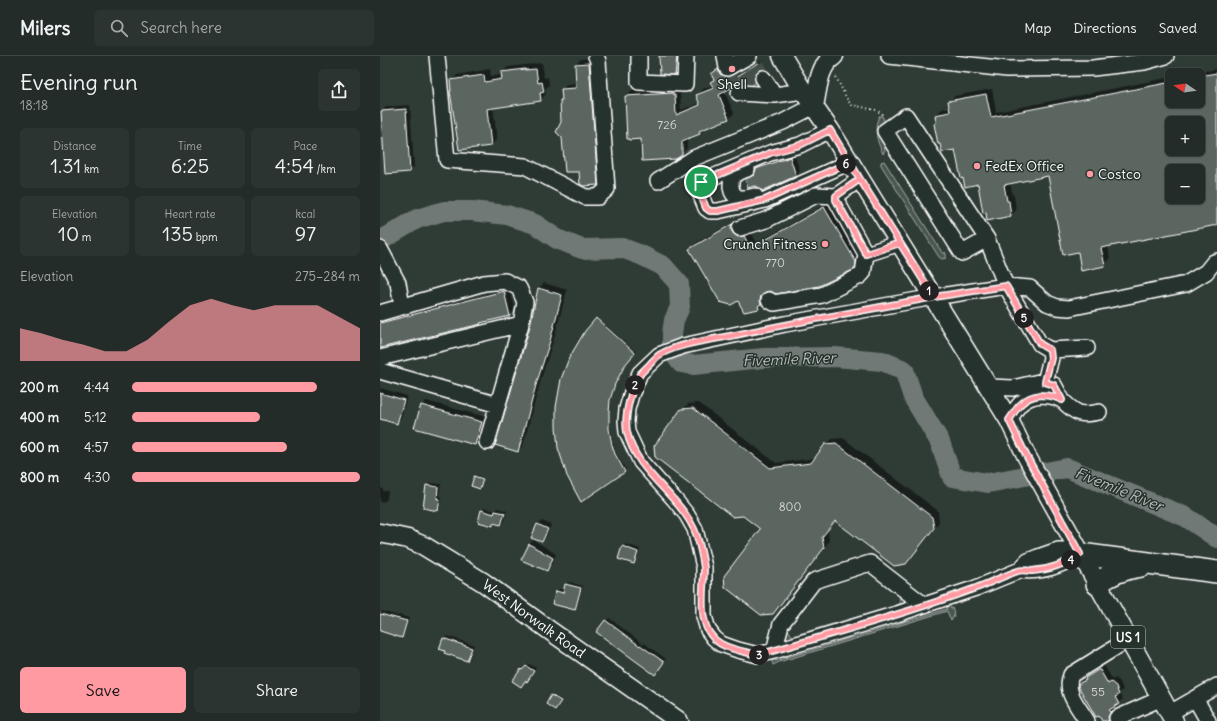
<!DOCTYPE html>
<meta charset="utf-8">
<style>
body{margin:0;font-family:Delius,sans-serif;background:#2b3430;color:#f1f3f6;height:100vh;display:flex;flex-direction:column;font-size:15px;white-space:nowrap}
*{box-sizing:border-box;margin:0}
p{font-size:13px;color:#a3a7a8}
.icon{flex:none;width:22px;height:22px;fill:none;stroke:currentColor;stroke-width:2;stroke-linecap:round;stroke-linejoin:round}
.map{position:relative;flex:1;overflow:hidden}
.sheet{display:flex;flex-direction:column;background:#232c28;width:380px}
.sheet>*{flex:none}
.needle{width:26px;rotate:283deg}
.fabs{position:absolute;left:785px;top:12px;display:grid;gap:8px}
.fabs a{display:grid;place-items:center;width:40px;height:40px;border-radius:6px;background:#232c28;box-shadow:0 1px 3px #0004,0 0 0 1px #404845;font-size:20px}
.pin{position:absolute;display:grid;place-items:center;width:34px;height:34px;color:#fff;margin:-17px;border:2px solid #fff;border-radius:50%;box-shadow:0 1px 4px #0007}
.km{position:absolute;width:20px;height:20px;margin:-10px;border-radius:50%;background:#222;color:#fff;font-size:11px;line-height:20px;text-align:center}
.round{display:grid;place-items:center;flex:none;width:42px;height:42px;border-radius:6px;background:#2b3430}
.overview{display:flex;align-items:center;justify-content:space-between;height:68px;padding:0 20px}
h1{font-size:22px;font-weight:600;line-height:30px}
.figures{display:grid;grid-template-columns:repeat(3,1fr);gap:6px;height:68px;padding:4px 20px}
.figures div{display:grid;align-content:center;border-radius:6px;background:#2b3430;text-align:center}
.figures b{font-size:20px;font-weight:600}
.figures small{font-size:11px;font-weight:400}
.figures p{font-size:11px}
.chart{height:112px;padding:8px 20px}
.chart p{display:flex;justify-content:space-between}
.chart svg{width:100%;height:72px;margin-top:4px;fill:#ff9aa2;opacity:.7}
.action{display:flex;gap:8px;margin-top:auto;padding:8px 20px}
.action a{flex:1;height:46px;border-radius:6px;background:#ff9aa2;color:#111;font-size:16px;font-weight:600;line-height:46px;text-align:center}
.action a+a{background:#2b3430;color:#f1f3f6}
ul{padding:0 20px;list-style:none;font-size:13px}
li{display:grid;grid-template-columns:64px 48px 1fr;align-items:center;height:30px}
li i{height:10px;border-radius:5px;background:#ff9aa2}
header{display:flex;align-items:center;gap:24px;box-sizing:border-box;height:56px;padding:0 20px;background:#232c28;border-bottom:1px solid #404845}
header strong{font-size:19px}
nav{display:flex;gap:22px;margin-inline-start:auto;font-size:14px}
.search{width:280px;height:36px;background:#2b3430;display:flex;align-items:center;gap:10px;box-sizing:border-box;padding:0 14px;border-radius:6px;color:#a3a7a8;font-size:15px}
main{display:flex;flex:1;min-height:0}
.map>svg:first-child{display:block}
.green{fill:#4a544f;stroke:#a4aaa7}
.shadow{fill:#0007;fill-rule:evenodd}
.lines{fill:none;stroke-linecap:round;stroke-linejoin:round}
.river{stroke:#707975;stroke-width:20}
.building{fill:#5b6661;stroke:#fff;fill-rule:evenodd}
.minor-tunnel{stroke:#444f49;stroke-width:15;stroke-dasharray:15 8;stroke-linecap:butt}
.minor-casing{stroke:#fff;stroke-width:18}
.major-casing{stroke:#fff;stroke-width:21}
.highway-casing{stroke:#fff;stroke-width:24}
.path{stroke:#fff;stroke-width:2;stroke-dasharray:1 3;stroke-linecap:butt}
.minor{stroke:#26332d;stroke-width:15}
.major{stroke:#26332d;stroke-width:18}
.highway{stroke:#26332d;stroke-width:21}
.route-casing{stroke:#fff;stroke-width:8}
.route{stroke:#ff9aa2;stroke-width:5}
.poi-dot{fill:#ff9aa2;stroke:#26332d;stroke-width:1.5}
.labels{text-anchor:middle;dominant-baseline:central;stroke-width:3;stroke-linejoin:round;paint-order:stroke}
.number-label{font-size:12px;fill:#d6d9d8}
.shield{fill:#26332d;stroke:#bec2c0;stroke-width:1}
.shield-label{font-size:13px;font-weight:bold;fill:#fff}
.poi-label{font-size:14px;fill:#fff;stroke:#26332d;text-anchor:start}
.street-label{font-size:14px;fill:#fff;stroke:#26332d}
.water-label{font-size:15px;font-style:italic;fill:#b8bcba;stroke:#26332d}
</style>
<header>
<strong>Milers</strong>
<div class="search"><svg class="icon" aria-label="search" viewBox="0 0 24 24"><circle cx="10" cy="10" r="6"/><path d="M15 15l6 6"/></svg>Search here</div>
<nav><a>Map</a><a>Directions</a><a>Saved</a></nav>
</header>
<main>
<section class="sheet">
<div class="overview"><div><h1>Evening run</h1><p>18:18</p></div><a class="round"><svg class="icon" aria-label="share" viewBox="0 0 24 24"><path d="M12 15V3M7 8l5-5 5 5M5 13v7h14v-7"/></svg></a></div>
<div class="figures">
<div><p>Distance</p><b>1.31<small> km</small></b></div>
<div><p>Time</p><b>6:25</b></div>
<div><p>Pace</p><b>4:54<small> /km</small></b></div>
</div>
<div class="figures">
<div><p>Elevation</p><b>10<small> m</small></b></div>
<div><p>Heart rate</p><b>135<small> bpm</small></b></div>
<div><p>kcal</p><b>97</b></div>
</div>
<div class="chart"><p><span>Elevation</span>275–284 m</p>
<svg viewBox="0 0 160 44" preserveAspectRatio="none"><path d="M0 44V24L10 27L20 31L30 34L40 38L50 38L60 31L70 20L80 10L90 6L100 10L110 13L120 10L130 10L140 10L150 17L160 24V44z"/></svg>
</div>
<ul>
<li><b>200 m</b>4:44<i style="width:81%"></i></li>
<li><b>400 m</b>5:12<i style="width:56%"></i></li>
<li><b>600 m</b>4:57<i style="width:68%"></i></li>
<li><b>800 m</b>4:30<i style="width:100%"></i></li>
</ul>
<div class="action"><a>Save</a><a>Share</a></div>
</section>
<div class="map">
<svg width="837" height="665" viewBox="0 0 837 665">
<rect width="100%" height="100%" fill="#2f3b35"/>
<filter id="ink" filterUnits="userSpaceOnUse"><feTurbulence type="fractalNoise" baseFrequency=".025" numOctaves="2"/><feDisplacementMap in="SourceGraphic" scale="8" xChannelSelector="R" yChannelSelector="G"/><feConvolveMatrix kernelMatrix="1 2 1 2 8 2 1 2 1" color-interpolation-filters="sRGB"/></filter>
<g filter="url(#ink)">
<!-- green -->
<path class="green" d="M499,60H502L504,64L500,75L505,94L503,98C497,85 493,74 499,60Z
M504,105L563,198L565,196L566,198V202L562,203L559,201L501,109V106Z
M519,539L526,543L524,549L409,583L405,580L407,572L412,580L520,548Z
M566,550H569L573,553L574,560L571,565L567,555L399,606L393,609L392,605L394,602L395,605L567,553Z"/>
<!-- shadow -->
<path class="shadow" d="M281,0H301L299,13L295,18Z
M215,2L223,122L217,128L200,115L182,66L181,45L183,43L182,33L188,28L197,27L196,8L201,3Z
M381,5L384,10L377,14L376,19L378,23L375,26H356L344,35L354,57L348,63L325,72L320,77L307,82V92L301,98L261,82L246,40L252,34L298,32L300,34L301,54L320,47L317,39L323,33L333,29L335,23L332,18L344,8L351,15L355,23Z
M162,7L164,22L168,21L169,29L165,33L166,38L160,44L113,51L117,83L111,89L72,34L71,25L77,19L110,13L111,20L123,19L122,17L128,11Z
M837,13V168L728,190L730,203L724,209L698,195L668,119L630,127L633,140L634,139L636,154L631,159L598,127L557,66L556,59L562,53L570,51L569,46L575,40L612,33L616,56L792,21V45H818V19H804ZM792,67H818V93H792ZM792,115H818V141H792Z
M30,49L34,111L30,115L2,55L6,51Z
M414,98L420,115L416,119L378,131L366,124L376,117L381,109Z
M450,146L481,200L480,206L474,212L386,235L384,246L379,252L358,244L310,193L316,187L357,164V168L370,175L377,187Z
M164,227L187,234L175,279L161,323L143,390L138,395L151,271L159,232Z
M129,231L135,253L130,259L102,266L100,267L0,291V264L99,240Z
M217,262L255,295L246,307L236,326L231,343L229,354L230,372L233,387L236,397L246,414L202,444L205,276Z
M0,332L27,340L21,362L17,366L0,361Z
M46,345L106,361L99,384L95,388L42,349Z
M319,347L396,407L436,402L452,383L463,382L558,455L559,466L525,507L456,464L448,474L449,485L398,551L381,473L302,354L308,348Z
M96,419L104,422L100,432L92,429Z
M50,427L61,428L59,440L62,441L60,452L58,454L47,429Z
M0,432L3,433V435H8L7,443L5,445L0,446Z
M105,452L116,455L118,452L127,455L124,466L121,468L115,467L112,469L102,455Z
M162,465L171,469L166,481L162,485L158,469Z
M154,484L176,498L171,510L167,514L143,503L149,488Z
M246,488L260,493L256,504L254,507L243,491Z
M189,526L203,530L197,550L195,553L177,536L179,533L184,534L186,529Z
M2,555L18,560L19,559L29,562L24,578L21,581L0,567V558Z
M229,562L263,588L264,587L286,603L277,615L218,576Z
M67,580L94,589L90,602L87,604L61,593L64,582Z
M149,608L156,612L149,622L142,614Z
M724,610L733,624L736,622L740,626L743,634L739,637L743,643L734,650L735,651L732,656L733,662L736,665H723L699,629L710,618Z
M173,639L181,643L176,651L172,640Z"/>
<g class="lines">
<!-- river -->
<path class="river" d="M0,185L37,163L64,155H92L127,159L155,168L177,183L202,193L242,192L261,199L283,210L299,228L300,251L294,264L292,278V294L301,307L313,309L383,302L455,301L502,305L524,314L533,341L560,386L572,421L608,427L687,412L806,461L837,482"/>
</g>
<!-- building -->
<path class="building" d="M279,0H297L295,19L280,18Z
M209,7L218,129L203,130L200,128L199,116H185L182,82L176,76L181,66L180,44H182L181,33L196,32L195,8Z
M378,7L382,13L378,15L375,19V27L372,29L357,28L353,23Z
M145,13V14L156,13L158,27L162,26L164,36L160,37L161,45L107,53L111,90L79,94L70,35H71L70,24L104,19L105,26L122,23L121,16Z
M338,13L340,18L345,21L352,31L339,39L349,63L319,75L320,78L302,85V99L296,103L262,105L261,83L249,84V83H247L245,40L293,37V39H295L296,59L320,49L316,39L334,32L330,26L334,24L331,18Z
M837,17V169L721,192L725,210L701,215L698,196L683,199L668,120L624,129L627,145H629L631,160L607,165L606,156L603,157L598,128L585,131L583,122L581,123L575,94L562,96L560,88H558L554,68L556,67L555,59L570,56L568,45L606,38L611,61L792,26V45H818V20ZM792,67H818V93H792ZM792,115H818V141H792Z
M26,53L30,116L5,118L1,55Z
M410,101L416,120L382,135L378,131L374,130L368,132L365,123L374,119L376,113Z
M444,151L476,206L475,213L439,230L396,238L390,235L385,236L381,240L380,244L381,248L378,250L379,253L364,256L358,245L351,249L340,246L309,193L352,168L351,174L354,178L358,181L364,180L371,192Z
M158,232L182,239L170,285L156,329L138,396L115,389L150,270Z
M124,235L130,260L100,267L101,268L0,292V267Z
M216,262L255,297L245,309L235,328L230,344L229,356V373L232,389L235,398L245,416L201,446L187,420L182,404L178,392L176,371V351L181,323L189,302L205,275Z
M0,337L24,344L17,368L0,363Z
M41,349L102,366L95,389L34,372Z
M313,352L390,412L431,407L445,388L456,387L552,461L554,472L526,508L514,510L455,465L442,481L444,492L393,558L381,559L345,531L344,520L380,473L363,460L353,461L275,401L274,390L301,353Z
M94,420L103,423L100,433L91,430Z
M46,429L58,431L57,443H60L58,455L43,452Z
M101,454L114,458L115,455L125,457L121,469L113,467V470L98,466Z
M157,468L168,473L162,486L151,482Z
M149,488L173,502L167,515L141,504Z
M242,490L258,496L254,508L238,503Z
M185,528L201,532L195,554L172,548L176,535L183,537Z
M0,558L27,565L22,582L0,575Z
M225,564L260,590V589L284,606L275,619L216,576Z
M63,582L92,592L87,605L64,597L65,595L59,593Z
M146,610L154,615L147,626L145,625L141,631L132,625L141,613L142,614Z
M718,614H720L728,628L731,626L736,630L739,639L735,641L739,648L729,654L731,656L728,661L729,665H722L719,660L716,661L698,630V628L706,624L705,622Z
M171,639L181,645L175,654L166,648Z"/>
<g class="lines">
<!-- minor-tunnel -->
<path class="minor-tunnel" d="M376,9L383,22
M347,12L351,23L359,37
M365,16L373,28"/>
<defs>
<path id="minor" d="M57,0L67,104L145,110L205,141H218L227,133L218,5L216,0
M259,0V26L305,28L306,0
M345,0L347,12L369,0
M509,0L627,13L713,12L764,6L786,0
M383,22L395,39
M359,37L395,39L423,35
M450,74L420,89L390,97L321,126L318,132L326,152L330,155H338L385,144L470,106
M367,113C363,115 356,116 353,121C351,123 351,127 351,130C352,145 365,143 375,140
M480,123L456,140V144L486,198L520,187
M278,125L314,102L403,66L434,50
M360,172L386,164L436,139L456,140
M607,183L582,197L505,75L526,60L607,183L626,230L660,288L670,294L707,292
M0,193L18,227L22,251
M389,244L394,247L442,239L480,220L483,217L486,198
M0,257L104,227L125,225L139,232L145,246L141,268L107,386
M0,302L141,268
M0,315L118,349
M665,326L671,302L670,294
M609,331L633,332L663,325L674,329L682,344C668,337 652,337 640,348C636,352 633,359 629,364
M682,344C696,358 700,360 719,356
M700,498L689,494H678L658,501L648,505L640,514L596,532L517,558L394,595L378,599L358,594L341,588L334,582L328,574L324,560V511L315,473L307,459L295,444L261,406L247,376L246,365L247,353L251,339L260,317L279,299L303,290L405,268L554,241L626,230L650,232L667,247L677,251L689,252L806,228L826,216L834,206L837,205
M640,514C661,517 683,509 700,498
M394,595L401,568L434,525L490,507L544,549
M815,642L828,665
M790,657L837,630
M737,662L782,642
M707,665C698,650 684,636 691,619L749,583"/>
<g id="major">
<path d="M402,0L423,35L450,74L629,364L647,401L794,665"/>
<path d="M434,50C438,33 438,10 454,0"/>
<path id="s1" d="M0,477L28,483L44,490L103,526L169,574L299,665"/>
</g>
<path id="highway" d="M700,498L837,516
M717,528C731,517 744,512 761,510"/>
</defs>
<!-- minor casing -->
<use href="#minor" class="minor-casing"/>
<!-- major casing -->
<use href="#major" class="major-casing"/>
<!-- highway casing -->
<use href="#highway" class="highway-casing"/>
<!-- path -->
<path class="path" d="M456,21L468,45L472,49L496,54L504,59"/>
<!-- minor -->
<use href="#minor" class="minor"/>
<!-- major -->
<use href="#major" class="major"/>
<!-- highway -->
<use href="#highway" class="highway"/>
</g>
</g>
<g class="lines" filter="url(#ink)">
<defs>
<path id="route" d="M321,126L390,97L420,89L450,74C484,130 519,186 554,241C487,254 421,265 355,279C332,284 299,287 279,299C276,301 273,305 270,308C267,311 264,314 261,317C251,330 244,360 247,376C257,421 308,442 319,487C321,495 323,504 324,512C324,537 315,573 341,588C352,594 366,596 378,599C451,578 525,558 596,532C610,527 623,520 638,515C642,513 647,515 652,515C669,514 687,507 700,498L647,401L629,364C633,359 636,352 641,348C652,337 668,337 682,344L674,329L665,326L671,302L670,294L660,288L626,230L554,241L520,187L486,198L456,144V140L480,123L470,106L385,144L338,155H330L326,152L318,132L321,126"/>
</defs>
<!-- route casing -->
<use href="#route" class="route-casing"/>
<!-- route -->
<use href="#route" class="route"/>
</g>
<!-- markers -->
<g class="poi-dot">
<circle cx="352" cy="13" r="4"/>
<circle cx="597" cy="110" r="4"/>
<circle cx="710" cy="118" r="4"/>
<circle cx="445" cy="188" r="4"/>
</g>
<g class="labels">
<!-- number labels -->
<g class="number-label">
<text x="287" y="68">726</text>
<text x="395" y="206">770</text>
<text x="410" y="450">800</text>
<text x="718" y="635">55</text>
</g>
<!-- shield labels -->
<rect class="shield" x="731" y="570" width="34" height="22" rx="3"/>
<g class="shield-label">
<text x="748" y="581">US 1</text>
</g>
<!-- poi labels -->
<g class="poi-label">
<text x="352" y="28" text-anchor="middle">Shell</text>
<text x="605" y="110">FedEx Office</text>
<text x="718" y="118">Costco</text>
<text x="437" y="188" text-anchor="end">Crunch Fitness</text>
</g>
<!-- street labels -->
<g class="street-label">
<text stroke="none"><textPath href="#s1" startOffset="178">West Norwalk Road</textPath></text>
</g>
<!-- water labels -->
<g class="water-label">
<text transform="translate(409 303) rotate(-2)">Fivemile River</text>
<text transform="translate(739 433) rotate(22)">Fivemile River</text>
</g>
</g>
</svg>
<div class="fabs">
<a><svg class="needle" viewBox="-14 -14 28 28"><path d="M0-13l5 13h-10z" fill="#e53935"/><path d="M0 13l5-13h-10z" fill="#a3a7a8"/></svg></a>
<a>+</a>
<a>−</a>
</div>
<div class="pin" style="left:321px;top:126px;background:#1e9e55"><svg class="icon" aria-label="arrive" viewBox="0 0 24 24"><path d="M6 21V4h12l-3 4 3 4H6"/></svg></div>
<b class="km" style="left:549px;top:235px">1</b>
<b class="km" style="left:255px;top:329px">2</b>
<b class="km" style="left:379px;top:599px">3</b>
<b class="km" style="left:691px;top:504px">4</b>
<b class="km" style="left:644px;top:262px">5</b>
<b class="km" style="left:466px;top:108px">6</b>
</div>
</main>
